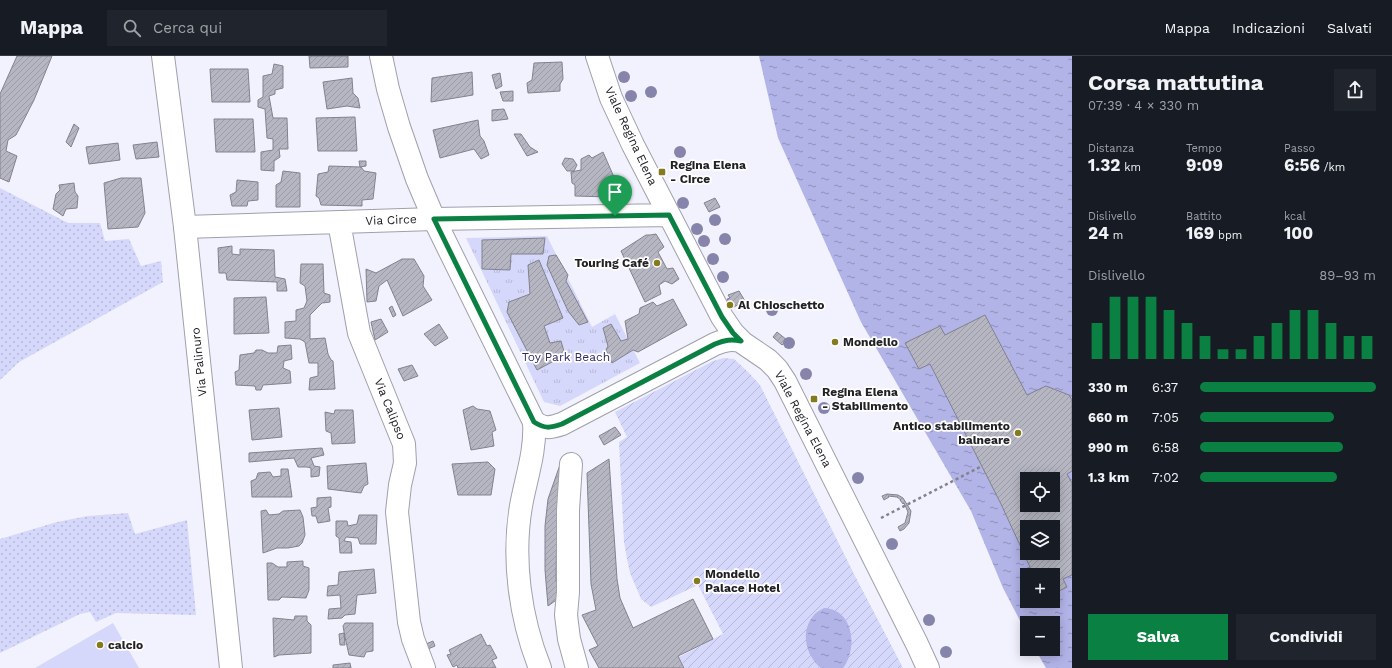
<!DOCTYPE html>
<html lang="it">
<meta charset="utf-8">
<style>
body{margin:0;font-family:"Work Sans",sans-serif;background:#20242c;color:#f1f3f6;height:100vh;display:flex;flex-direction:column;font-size:15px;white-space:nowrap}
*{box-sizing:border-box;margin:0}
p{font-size:13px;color:#9ea1a6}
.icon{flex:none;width:22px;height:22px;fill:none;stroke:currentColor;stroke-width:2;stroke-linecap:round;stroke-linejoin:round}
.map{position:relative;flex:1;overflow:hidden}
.side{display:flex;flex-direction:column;background:#171b24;width:320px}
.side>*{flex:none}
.fabs{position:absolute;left:1020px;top:416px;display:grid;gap:8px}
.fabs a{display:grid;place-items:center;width:40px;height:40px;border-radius:0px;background:#171b24;box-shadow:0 2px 10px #0003;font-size:20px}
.pin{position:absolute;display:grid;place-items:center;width:34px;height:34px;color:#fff;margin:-41px -17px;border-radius:50% 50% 50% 0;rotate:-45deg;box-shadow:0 0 4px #0007}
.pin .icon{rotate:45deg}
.round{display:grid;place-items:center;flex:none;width:42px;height:42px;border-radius:0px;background:#20242c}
.headline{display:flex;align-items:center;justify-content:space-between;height:68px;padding:0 16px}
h1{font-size:22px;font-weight:700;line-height:30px}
.stats{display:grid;grid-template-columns:repeat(3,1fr);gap:6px;height:68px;padding:4px 16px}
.stats div{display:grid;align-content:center}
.stats b{font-size:17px;font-weight:700}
.stats small{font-size:11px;font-weight:400}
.stats p{font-size:11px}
.chart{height:112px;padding:8px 16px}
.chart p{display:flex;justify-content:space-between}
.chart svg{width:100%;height:72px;margin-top:4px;stroke:#0b8043;stroke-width:6}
.action{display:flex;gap:8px;margin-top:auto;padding:8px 16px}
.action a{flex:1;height:46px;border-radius:0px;background:#0b8043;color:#fff;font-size:16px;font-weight:700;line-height:46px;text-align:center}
.action a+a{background:#20242c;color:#f1f3f6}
ul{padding:0 16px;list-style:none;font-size:13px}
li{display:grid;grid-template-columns:64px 48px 1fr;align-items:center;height:30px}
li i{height:10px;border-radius:5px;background:#0b8043}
header{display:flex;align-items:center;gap:24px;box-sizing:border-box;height:56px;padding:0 20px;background:#171b24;border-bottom:1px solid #363941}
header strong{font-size:19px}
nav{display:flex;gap:22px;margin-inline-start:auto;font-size:14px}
.search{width:280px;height:36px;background:#20242c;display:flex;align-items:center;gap:10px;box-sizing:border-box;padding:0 14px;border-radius:0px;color:#9ea1a6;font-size:15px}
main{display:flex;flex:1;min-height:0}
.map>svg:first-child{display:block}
.grass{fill:url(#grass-dots)}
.park{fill:url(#park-tufts)}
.garden{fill:url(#garden-furrows)}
.pitch{fill:#d5d7fb}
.water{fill:url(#water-ripples);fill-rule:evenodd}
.building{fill:url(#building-hatch);stroke:#81828d;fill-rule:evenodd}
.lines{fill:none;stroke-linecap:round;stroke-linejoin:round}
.minor-casing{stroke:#9fa0ab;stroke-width:24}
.major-casing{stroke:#9fa0ab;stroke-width:24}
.path{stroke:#82838b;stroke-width:2.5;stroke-dasharray:3 3;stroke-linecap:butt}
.minor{stroke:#fff;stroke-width:22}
.major{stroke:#fff;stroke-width:22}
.tree{fill:#8684ab}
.route-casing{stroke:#fff;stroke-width:8}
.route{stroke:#0b8043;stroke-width:5}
.poi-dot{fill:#847a20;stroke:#fff;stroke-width:1.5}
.labels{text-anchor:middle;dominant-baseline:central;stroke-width:3.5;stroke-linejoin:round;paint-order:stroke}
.street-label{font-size:12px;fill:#212126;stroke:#fff}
.poi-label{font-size:12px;font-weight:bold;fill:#212126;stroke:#fff;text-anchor:start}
.park-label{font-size:12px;fill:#2f2a67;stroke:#fff}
</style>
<header>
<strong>Mappa</strong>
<div class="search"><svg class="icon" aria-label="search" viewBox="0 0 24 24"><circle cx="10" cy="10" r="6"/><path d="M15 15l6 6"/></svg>Cerca qui</div>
<nav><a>Mappa</a><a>Indicazioni</a><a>Salvati</a></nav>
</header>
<main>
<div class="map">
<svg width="1072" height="612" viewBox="0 0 1072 612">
<defs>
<pattern id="grass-dots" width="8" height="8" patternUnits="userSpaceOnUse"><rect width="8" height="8" fill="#d5d7fb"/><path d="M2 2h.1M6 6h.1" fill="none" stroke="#b7b8d7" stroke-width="1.8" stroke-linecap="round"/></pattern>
<pattern id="park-tufts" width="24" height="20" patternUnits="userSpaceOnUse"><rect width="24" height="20" fill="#d5d7fb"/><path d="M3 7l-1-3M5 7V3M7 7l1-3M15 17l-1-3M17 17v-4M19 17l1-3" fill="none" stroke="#b7b8d7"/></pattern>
<pattern id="garden-furrows" width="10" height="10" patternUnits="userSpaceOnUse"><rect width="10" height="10" fill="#d5d7fb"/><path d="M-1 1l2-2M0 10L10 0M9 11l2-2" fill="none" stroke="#b7b8d7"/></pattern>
<pattern id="water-ripples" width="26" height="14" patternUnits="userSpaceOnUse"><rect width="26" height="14" fill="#b2b3e7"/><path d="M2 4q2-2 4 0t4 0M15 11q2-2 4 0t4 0" fill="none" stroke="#9091bb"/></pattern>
<pattern id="building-hatch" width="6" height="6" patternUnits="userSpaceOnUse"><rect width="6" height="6" fill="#b6b6c2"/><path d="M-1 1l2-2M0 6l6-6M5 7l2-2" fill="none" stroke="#9c9ca7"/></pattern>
</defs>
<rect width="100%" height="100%" fill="#f1f2fe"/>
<!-- grass -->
<path class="grass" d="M0,132L68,167H100L105,185L129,183L141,210L161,205L163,226L19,306L0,324Z
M128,457L135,478L187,464L196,559L116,557L96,566L90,556L80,558L0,597V483L57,466L88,460Z"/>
<!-- park -->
<path class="park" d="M547,180L592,271L615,258L640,307L560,350L544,346L466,182Z"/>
<!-- garden -->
<path class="garden" d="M724,302L734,303L748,316L760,329L854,518L903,612H685L679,601L723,578L698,529L651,551L641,543L630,517L627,503L624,486L619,386L627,381L615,356L713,305Z"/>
<!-- pitch -->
<path class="pitch" d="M113,567L139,612H35Z"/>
<!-- water -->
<path class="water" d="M759,0H1072V612H1046L1035,593H1053V567H1027V578L1003,532L971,455L861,266L778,82ZM1027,423H1053V449H1027ZM1027,471H1053V497H1027ZM1027,519H1053V545H1027Z
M824,552C854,553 858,593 843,612H821C805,599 800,575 814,559C816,556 821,554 824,552Z"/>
<!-- building -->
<path class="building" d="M17,0H52L34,44L16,79L8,84L6,95L17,100L9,126L0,122V38Z
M309,0H348V11L310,12Z
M562,6L563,23L560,28V35L528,37L527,27L532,24L534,7Z
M274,8L283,10V32L275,34V38L269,40L273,62H287L288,93H279L280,101L274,105V115L261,114V96L273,94V83L267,82L265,53L258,51V44L263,41V20L272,18Z
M210,13H248L250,46H212Z
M472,16L473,39L431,46L432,22Z
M500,17L502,30L496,33L492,19Z
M352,22L353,37L358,42L360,52L347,50L327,53L323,26Z
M513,35V45H503L500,36Z
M504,53L508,63L492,65V54Z
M355,61L357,95H318L316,62Z
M214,63H253L255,96H216Z
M478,64L480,80L484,85L489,99L481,103L474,93L440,102L433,74Z
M74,68L79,72L71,91L66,86Z
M514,78H521L530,91L538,96L527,100Z
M157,86L159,101L136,103L133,89Z
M118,87L120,104L89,108L86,91Z
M603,96L617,128L610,141L575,140V129L572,127L571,116L581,114V103L589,99L592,102Z
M565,102L573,103L577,109L574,115H567L562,108Z
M359,105H366V110L360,111Z
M329,110L361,111L364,115L376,117L373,143L362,144V150L321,149L319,142L316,140L318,118L328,116Z
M283,115L300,117V151H276V129L281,126Z
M121,122H141L145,157L138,171L108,173L104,127Z
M237,124L258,126V144L248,145L247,150H232L230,139L236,136Z
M74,127L75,136L78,140L77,152L66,153L63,160L53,153L56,138L60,134L59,129Z
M715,142L720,151L709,156L704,147Z
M656,178L664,191L658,196L667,213L673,212L679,223L672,228L665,225L659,229L661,238L645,246L621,195L646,179H650Z
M545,182L543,198H511L510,214L482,213V184Z
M232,190V198L240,199V193L274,194L275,221L285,223L287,235H277V226L227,224L226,217H219L218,192Z
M556,199L568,219L566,225L588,266L579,269L568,255L547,209L549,200Z
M402,203H414L424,220L423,230L432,244L403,260L387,224L379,230L376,245L367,246L366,213L376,217Z
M539,204L563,262L544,270L550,287L561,285L565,299L537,314L507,256L509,246L530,238L528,209Z
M301,208H323L324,237L330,239V246L322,247L310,259V283L325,282L328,298L331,304L333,305L335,333L309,334L310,322L318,320V307H309L305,286L300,283L285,282V266L296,265V254L304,252L307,245L305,230L300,227Z
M739,235L745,245L732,252L727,243L730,242L728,239Z
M266,241L269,277L234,278V242Z
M673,243L687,269L638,296L633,294L612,307L606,294L608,290L603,272L611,268L621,285L628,283L625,265L639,258L640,252L653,246L657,250Z
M392,250L396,259L393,261L389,252Z
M985,259L1027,339L1046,330L1069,339L1072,344V415L1067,418L1072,427V519L1063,523L1067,531L1053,538V519H1027V526L1022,515L1030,511L1001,448L930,308L919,313L905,287L940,270L945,279ZM1027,423H1053V449H1027ZM1027,471H1053V497H1027Z
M381,263L388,276L375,284L371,266Z
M439,268L448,282L435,290L424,278Z
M777,276L787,284L782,289L773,281Z
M291,289L292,303L284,305L283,312L290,315L291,327L263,329L261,334H256L255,330L236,329L235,316L239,314L240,299L254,297L256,294H262L268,297H277L278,290Z
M412,309L418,320L404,325L398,313Z
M473,350L477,353L490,355L496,374L492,376L494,390L471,394L463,354Z
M279,352L282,381L252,384L249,354Z
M335,354H353L355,387L332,388L331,377L326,375L325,356L334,358Z
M615,371L621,379L604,389L599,380Z
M322,392L324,399L311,402L314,410L320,411L319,420L311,421V412L307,411H298L294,402L249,406V397Z
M562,403L557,461L556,524L559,542L548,550L545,514V470L548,443Z
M609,403L617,523L620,542L633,572L693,543L713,583L678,600L684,612H599L589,594L598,590L582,559L596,554L591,528L587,417Z
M488,406L495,413L491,439H458L452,408Z
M366,407L368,428L364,430L361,437L328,433L327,410Z
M281,413H288L292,441H252L251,425L256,423L258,417L270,416L273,421L281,420Z
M887,438L898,439L903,442L911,455L909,467L904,473L900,475L898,471L905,467L908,456L904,447L903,448L900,444H901L897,441L888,440L889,441L884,444L882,440Z
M331,441V451L328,452L330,465L318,467L316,460H312L311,452L317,451V442Z
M266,454L269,459L279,458L283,455L300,454L303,461L305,479L302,487L299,490L288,492H277L263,497L261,455Z
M359,459H377L376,488H360L358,482L346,481L344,485L351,486L352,497H340L339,482L336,480V465H347L348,470L357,468Z
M303,505V510L309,512V534L306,542L282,541L279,544H268L267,507H272L278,511H287V506Z
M374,513L376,537L357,539L355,558L345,559L342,562L328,563L329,553L341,552L340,539L327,540L328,530L338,529L339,516Z
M295,560H307V565L311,569V597L279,599L274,601L273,562L294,564Z
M345,567H373V595L366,596L364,601L349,599L345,581L343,570Z
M344,577L345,589H340L339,578Z
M481,578L487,590L490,589L497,602L492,604L496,612H458L457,609L453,611L447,599L451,598L449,594Z
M433,585L435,590L428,593L426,588Z
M350,607L351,612H333V609Z"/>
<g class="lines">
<defs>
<path id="minor" d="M597,0L611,42L633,89L722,261L733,277L743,287L768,304L777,313L785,325L917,588L928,612
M339,166L359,277L404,388L405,407L400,429L397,456L409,566L413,583L424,612
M185,171L434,163L669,159
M534,366C545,373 550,372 562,368L715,288C725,284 731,283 741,285
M571,408L568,454V536L566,559L569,583L577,612"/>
<path id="major" d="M163,0L185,171L231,612
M381,0L388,33L399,71L417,123L434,163L534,366C536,395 526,422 521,450C512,503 520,562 540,612"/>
</defs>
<!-- minor casing -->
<use href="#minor" class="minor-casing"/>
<!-- major casing -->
<use href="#major" class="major-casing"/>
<!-- path -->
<path class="path" d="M881,462L982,410"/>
<!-- minor -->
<use href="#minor" class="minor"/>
<!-- major -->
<use href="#major" class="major"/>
</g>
<!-- trees -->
<g class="tree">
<circle cx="624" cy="21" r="6"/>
<circle cx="651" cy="36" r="6"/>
<circle cx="631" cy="40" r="6"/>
<circle cx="680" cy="96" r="6"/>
<circle cx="683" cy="147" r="6"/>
<circle cx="715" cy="164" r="6"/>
<circle cx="697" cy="173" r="6"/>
<circle cx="725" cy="183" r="6"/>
<circle cx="704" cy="185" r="6"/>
<circle cx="713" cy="203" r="6"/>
<circle cx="723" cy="221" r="6"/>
<circle cx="772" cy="254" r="6"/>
<circle cx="789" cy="287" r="6"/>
<circle cx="806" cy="318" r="6"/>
<circle cx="824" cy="352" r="6"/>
<circle cx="858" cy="422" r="6"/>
<circle cx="892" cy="488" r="6"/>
<circle cx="929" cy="564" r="6"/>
<circle cx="946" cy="596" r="6"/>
</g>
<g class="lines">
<defs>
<path id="route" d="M669,159L722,261L733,277L741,285C731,283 725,284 715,288L562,368C550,372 545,373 534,366L434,163Z"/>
</defs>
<!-- route casing -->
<use href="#route" class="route-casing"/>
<!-- route -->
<use href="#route" class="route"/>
</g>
<!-- markers -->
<g class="poi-dot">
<rect x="658" y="112" width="8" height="8" rx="2"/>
<circle cx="657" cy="207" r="4"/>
<circle cx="730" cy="249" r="4"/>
<circle cx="835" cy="286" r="4"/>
<rect x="810" y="339" width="8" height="8" rx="2"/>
<circle cx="1018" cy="377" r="4"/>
<circle cx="697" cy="525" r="4"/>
<circle cx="100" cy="589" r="4"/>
</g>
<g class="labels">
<!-- street labels -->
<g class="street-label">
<text transform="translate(631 80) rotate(65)">Viale Regina Elena</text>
<text transform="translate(391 164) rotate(-2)">Via Circe</text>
<text transform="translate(199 306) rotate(-96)">Via Palinuro</text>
<text transform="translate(390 353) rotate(68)">Via Calipso</text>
<text transform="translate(803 363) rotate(62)">Viale Regina Elena</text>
</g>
<!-- poi labels -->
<g class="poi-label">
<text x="670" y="109">Regina Elena<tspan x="670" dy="14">- Circe</tspan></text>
<text x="649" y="207" text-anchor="end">Touring Café</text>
<text x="738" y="249">Al Chioschetto</text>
<text x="843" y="286">Mondello</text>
<text x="822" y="336">Regina Elena<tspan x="822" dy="14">- Stabilimento</tspan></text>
<text x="1010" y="370" text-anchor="end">Antico stabilimento<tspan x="1010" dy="14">balneare</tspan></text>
<text x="705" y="518">Mondello<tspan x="705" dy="14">Palace Hotel</tspan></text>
<text x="108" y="589">calcio</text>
</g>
<!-- park labels -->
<g class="park-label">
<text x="566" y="301">Toy Park Beach</text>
</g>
</g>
</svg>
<div class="fabs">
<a><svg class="icon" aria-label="locate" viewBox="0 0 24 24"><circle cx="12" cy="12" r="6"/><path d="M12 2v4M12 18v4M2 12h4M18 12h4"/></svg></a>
<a><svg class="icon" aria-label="layers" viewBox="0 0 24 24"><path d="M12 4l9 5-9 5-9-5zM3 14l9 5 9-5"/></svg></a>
<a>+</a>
<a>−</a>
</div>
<div class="pin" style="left:615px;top:160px;background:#1e9e55"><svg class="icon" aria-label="arrive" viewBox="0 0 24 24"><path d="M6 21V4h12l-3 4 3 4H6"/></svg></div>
</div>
<section class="side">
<div class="headline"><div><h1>Corsa mattutina</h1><p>07:39 · 4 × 330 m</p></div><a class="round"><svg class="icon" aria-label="share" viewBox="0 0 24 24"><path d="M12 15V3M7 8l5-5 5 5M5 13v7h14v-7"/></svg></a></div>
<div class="stats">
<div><p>Distanza</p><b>1.32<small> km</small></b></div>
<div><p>Tempo</p><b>9:09</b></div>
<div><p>Passo</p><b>6:56<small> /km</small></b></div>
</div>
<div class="stats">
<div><p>Dislivello</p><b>24<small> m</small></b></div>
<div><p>Battito</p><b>169<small> bpm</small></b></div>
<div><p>kcal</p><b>100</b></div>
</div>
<div class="chart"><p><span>Dislivello</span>89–93 m</p>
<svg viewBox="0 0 160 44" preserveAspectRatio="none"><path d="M5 44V22M15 44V6M25 44V6M35 44V6M45 44V14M55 44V22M65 44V30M75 44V38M85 44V38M95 44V30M105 44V22M115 44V14M125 44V14M135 44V22M145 44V30M155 44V30"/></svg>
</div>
<ul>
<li><b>330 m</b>6:37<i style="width:100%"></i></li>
<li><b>660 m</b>7:05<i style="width:76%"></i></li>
<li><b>990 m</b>6:58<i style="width:81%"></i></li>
<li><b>1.3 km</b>7:02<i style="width:78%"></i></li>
</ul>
<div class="action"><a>Salva</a><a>Condividi</a></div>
</section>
</main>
